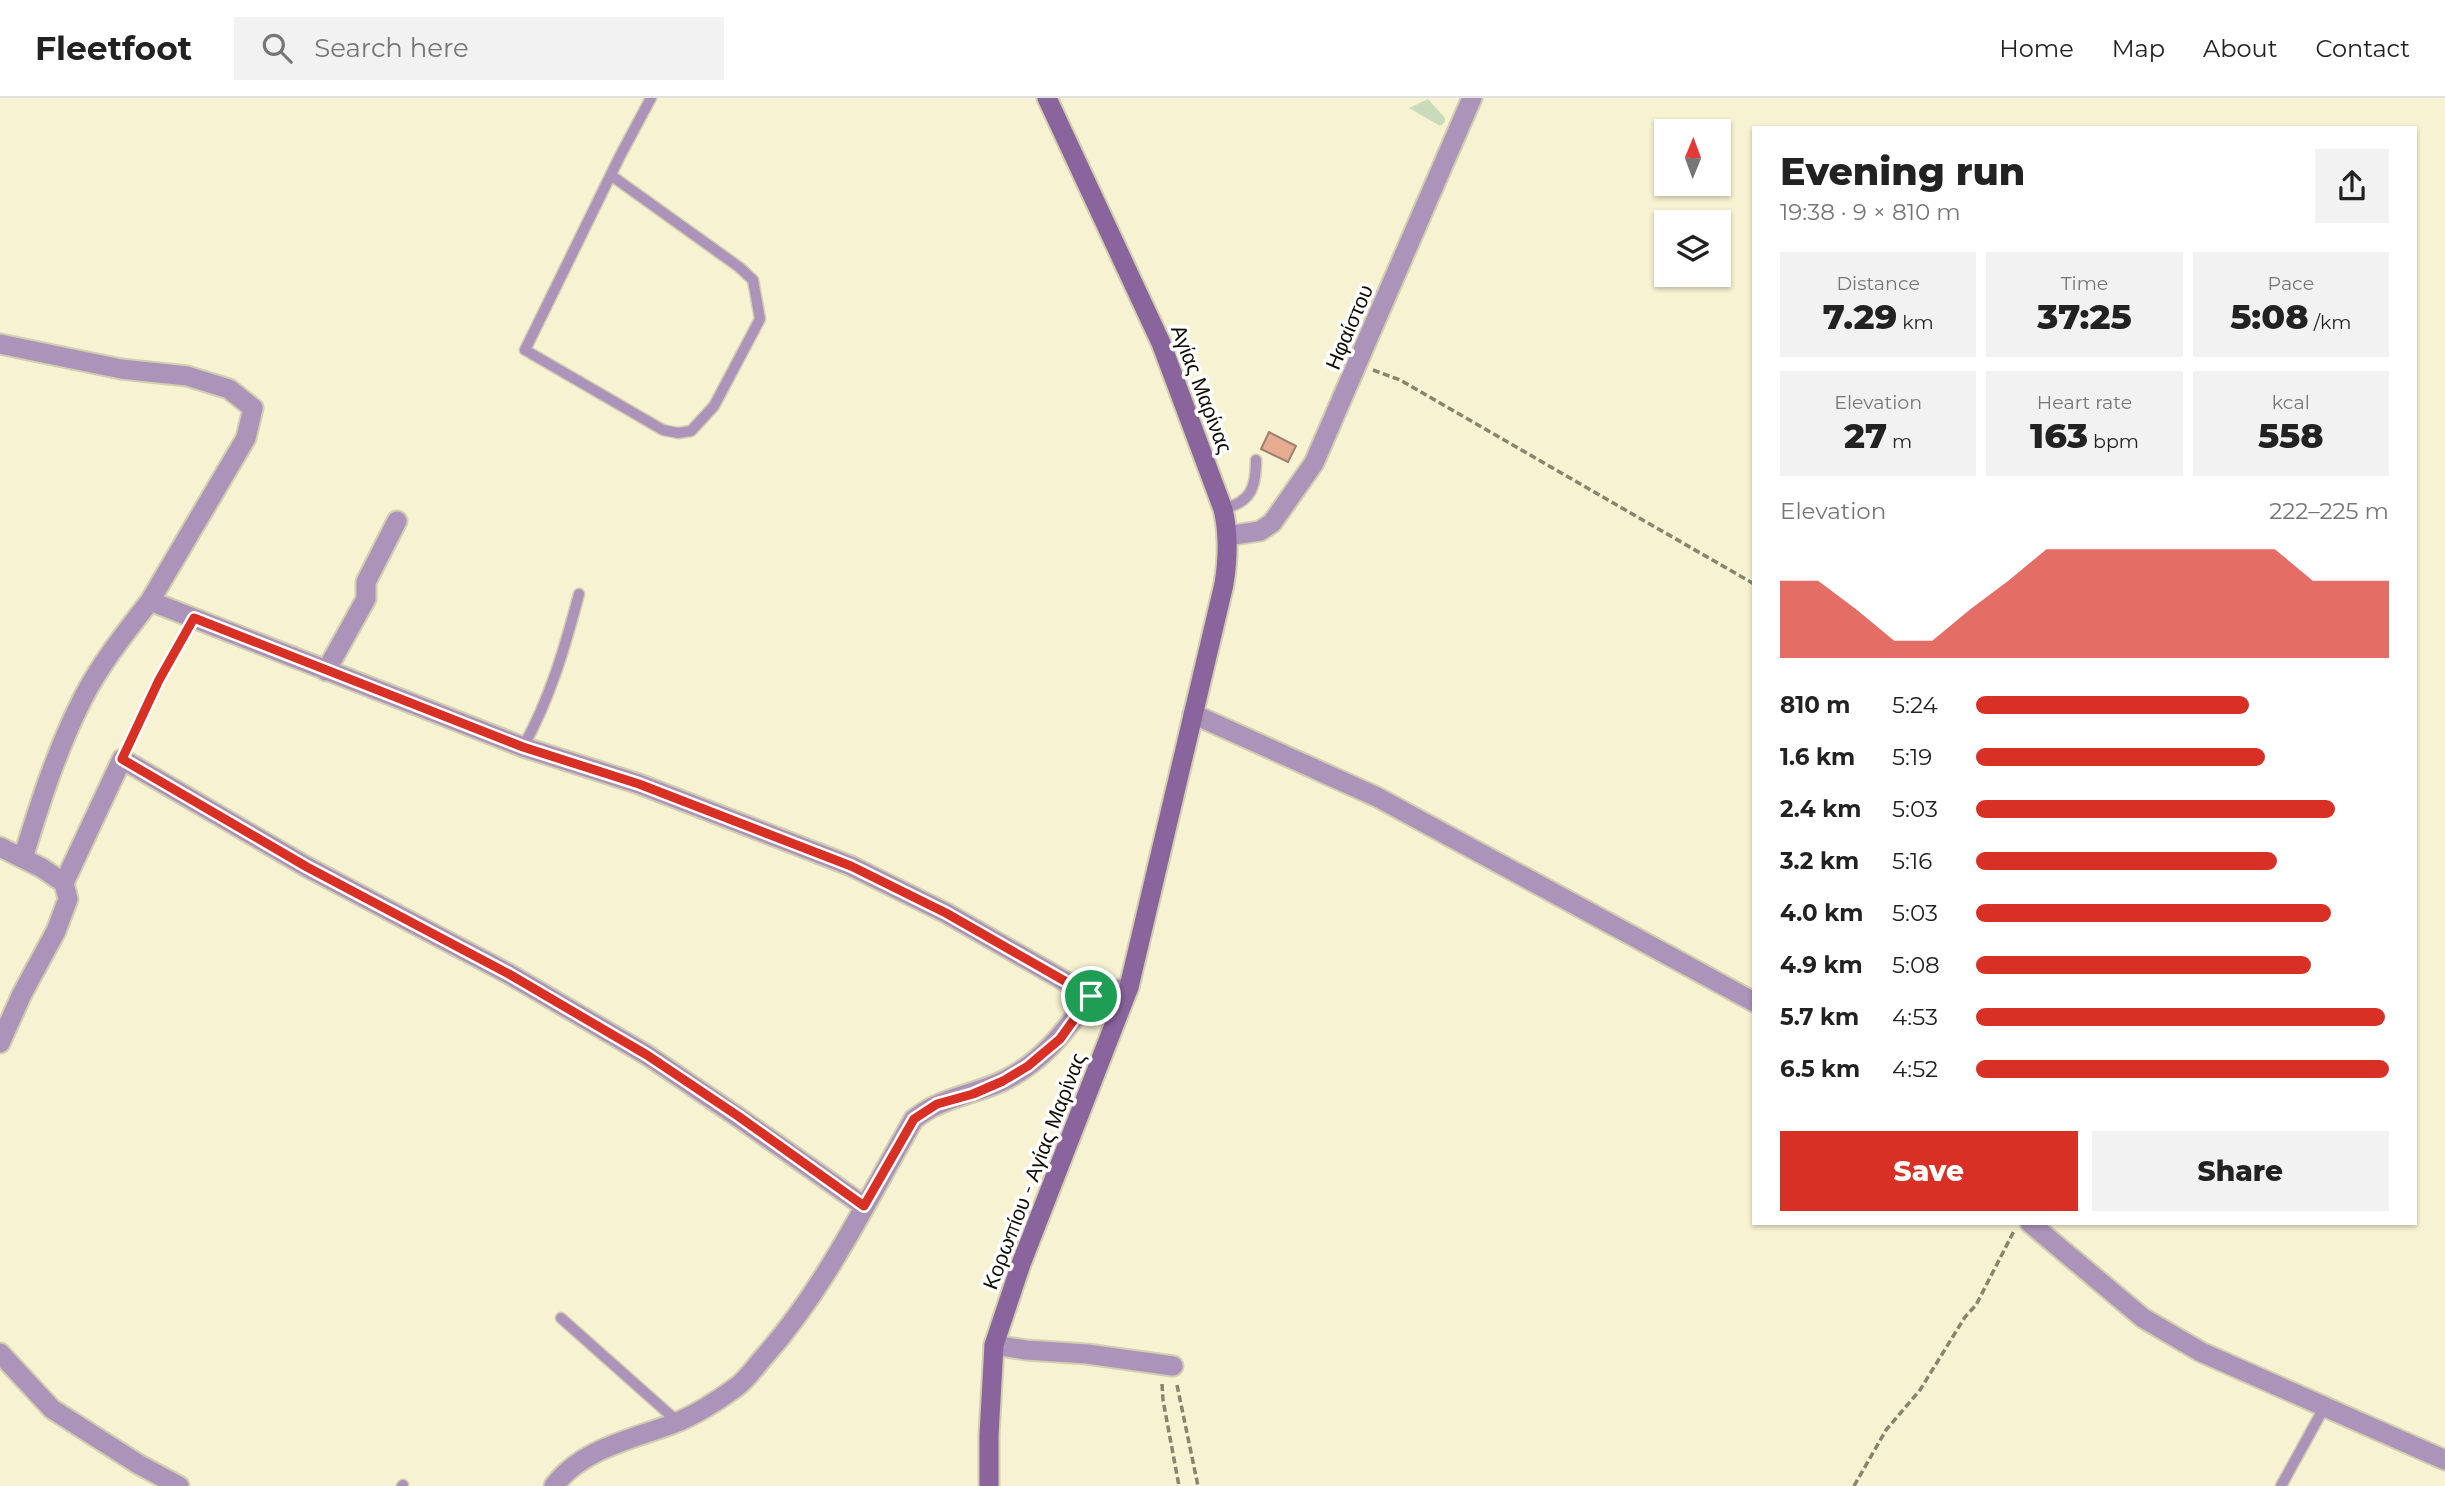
<!DOCTYPE html>
<meta charset="utf-8">
<style>
body{margin:0;font-family:Montserrat,sans-serif;background:#f2f2f2;color:#222;height:100vh;display:flex;flex-direction:column;font-size:26px;white-space:nowrap}
*{box-sizing:border-box;margin:0}
p{font-size:23px;color:#767676}
.icon{flex:none;width:38px;height:38px;fill:none;stroke:currentColor;stroke-width:2;stroke-linecap:round;stroke-linejoin:round}
.map{position:relative;flex:1;overflow:hidden}
.details{position:absolute;left:1752px;top:28px;width:665px;height:1099px;display:flex;flex-direction:column;background:#fff;border-radius:0px;box-shadow:0 2px 5px #0004}
.details>*{flex:none}
.needle{width:46px;rotate:1deg}
.buttons{position:absolute;left:1654px;top:21px;display:grid;gap:14px}
.buttons a{display:grid;place-items:center;width:77px;height:77px;border-radius:0px;background:#fff;box-shadow:0 2px 5px #0004;font-size:35px}
.pin{position:absolute;display:grid;place-items:center;width:60px;height:60px;color:#fff;margin:-30px;border:4px solid #fff;border-radius:50%;box-shadow:0 2px 7px #0007}
.round{display:grid;place-items:center;flex:none;width:74px;height:74px;border-radius:0px;background:#f2f2f2}
.overview{display:flex;align-items:center;justify-content:space-between;height:119px;padding:0 28px}
h1{font-size:38px;font-weight:800;line-height:52px}
.metrics{display:grid;grid-template-columns:repeat(3,1fr);gap:10px;height:119px;padding:7px 28px}
.metrics div{display:grid;align-content:center;border-radius:0px;background:#f2f2f2;text-align:center}
.metrics b{font-size:35px;font-weight:800}
.metrics small{font-size:19px;font-weight:400}
.metrics p{font-size:19px}
.chart{height:196px;padding:14px 28px}
.chart p{display:flex;justify-content:space-between}
.chart svg{width:100%;height:126px;margin-top:7px;fill:#d93025;opacity:.7}
.action{display:flex;gap:14px;margin-top:auto;padding:14px 28px}
.action a{flex:1;height:80px;border-radius:0px;background:#d93025;color:#fff;font-size:28px;font-weight:800;line-height:80px;text-align:center}
.action a+a{background:#f2f2f2;color:#222}
ul{padding:0 28px;list-style:none;font-size:23px}
li{display:grid;grid-template-columns:112px 84px 1fr;align-items:center;height:52px}
li i{height:18px;border-radius:9px;background:#d93025}
header{display:flex;align-items:center;gap:42px;box-sizing:border-box;height:98px;padding:0 35px;background:#fff;border-bottom:2px solid #e0e0e0}
header strong{font-size:33px}
nav{display:flex;gap:38px;margin-inline-start:auto;font-size:24px}
.search{width:490px;height:63px;background:#f2f2f2;display:flex;align-items:center;gap:18px;box-sizing:border-box;padding:0 24px;border-radius:0px;color:#767676;font-size:26px}
.map>svg:first-child{display:block}
.green{fill:#cadbbc}
.building{fill:#e6ac92;stroke:#9d7f71;stroke-width:2}
.lines{fill:none;stroke-linecap:round;stroke-linejoin:round}
.service-casing{stroke:#d2ceb0;stroke-width:13}
.minor-casing{stroke:#d2ceb0;stroke-width:23}
.tertiary-casing{stroke:#d2ceb0;stroke-width:23}
.secondary-casing{stroke:#d2ceb0;stroke-width:23}
.path{stroke:#88856f;stroke-width:3.5;stroke-dasharray:7 3.5;stroke-linecap:butt}
.service{stroke:#ac93b9;stroke-width:10}
.minor{stroke:#ac93b9;stroke-width:19}
.tertiary{stroke:#ac93b9;stroke-width:19}
.secondary{stroke:#8a659d;stroke-width:19}
.route-casing{stroke:#fff;stroke-width:14}
.route{stroke:#d93025;stroke-width:9}
.labels{text-anchor:middle;dominant-baseline:central;stroke-width:7;stroke-linejoin:round;paint-order:stroke}
.street-label{font-size:21px;fill:#100e04;stroke:#fff}
</style>
<header>
<strong>Fleetfoot</strong>
<div class="search"><svg class="icon" aria-label="search" viewBox="0 0 24 24"><circle cx="10" cy="10" r="6"/><path d="M15 15l6 6"/></svg>Search here</div>
<nav><a>Home</a><a>Map</a><a>About</a><a>Contact</a></nav>
</header>
<div class="map">
<svg width="2445" height="1388" viewBox="0 0 2445 1388">
<rect width="100%" height="100%" fill="#f7f2d1"/>
<!-- green -->
<path class="green" d="M1428,1L1445,20V24L1440,28L1409,10Z"/>
<!-- building -->
<path class="building" d="M1269,334L1296,348L1288,364L1261,351Z"/>
<g class="lines">
<defs>
<path id="service" d="M612,78L739,169L753,182L760,221L714,308L691,333L678,335L663,332L525,252L620,58L651,0
M1223,411C1251,404 1256,390 1256,362
M523,649C550,601 565,549 579,496
M561,1220L678,1324
M402,1388L403,1387
M2281,1388L2325,1308"/>
<path id="minor" d="M0,246L121,271L187,278L229,291L253,310L246,340L150,503
M326,573L366,501V484L397,423
M1193,616L1377,699L1754,904
M0,749L42,770L64,785L68,801L56,833L22,896L0,945
M23,760C40,705 57,651 83,600C101,565 126,534 150,503L523,649L639,686L851,768L946,815L1091,898
M64,785L122,661L307,769L509,876L647,957L738,1019L864,1108
M2030,1125L2143,1220L2201,1254L2445,1362
M994,1247L1026,1252L1087,1256L1173,1268
M0,1255L52,1311L138,1366L179,1388
M554,1388C582,1350 634,1341 675,1325C695,1317 717,1303 735,1290C746,1283 755,1269 764,1259C826,1189 867,1102 914,1021C921,1016 929,1010 937,1007C958,997 982,993 1003,983C1044,963 1065,933 1091,898L1129,889"/>
<path id="tertiary" d="M1227,438L1260,433L1272,425L1314,365L1472,0"/>
<path id="secondary" d="M989,1388V1337L994,1247L1021,1166L1129,889L1224,486C1228,461 1229,436 1223,411L1161,245L1047,0"/>
</defs>
<!-- service casing -->
<use href="#service" class="service-casing"/>
<!-- minor casing -->
<use href="#minor" class="minor-casing"/>
<!-- tertiary casing -->
<use href="#tertiary" class="tertiary-casing"/>
<!-- secondary casing -->
<use href="#secondary" class="secondary-casing"/>
<!-- path -->
<path class="path" d="M1373,272L1400,282L1754,486
M129,646L159,582L185,538
M1162,1286L1163,1302L1179,1388
M1177,1287L1198,1388
M1854,1388L1886,1332L1920,1292L1965,1219L1976,1207L2014,1133"/>
<!-- service -->
<use href="#service" class="service"/>
<!-- minor -->
<use href="#minor" class="minor"/>
<!-- tertiary -->
<use href="#tertiary" class="tertiary"/>
<!-- secondary -->
<use href="#secondary" class="secondary"/>
</g>
<g class="lines">
<defs>
<path id="route" d="M194,520L523,649L639,686L851,768L946,815L1091,898L1060,941L1028,968L1003,983L973,996L937,1006L914,1021L864,1108L738,1018L647,957L509,876L307,769L122,661L159,582Z"/>
</defs>
<!-- route casing -->
<use href="#route" class="route-casing"/>
<!-- route -->
<use href="#route" class="route"/>
</g>
<g class="labels">
<!-- street labels -->
<g class="street-label">
<text transform="translate(1349 229) rotate(-67)">Ηφαίστου</text>
<text transform="translate(1202 291) rotate(69)">Αγίας Μαρίνας</text>
<text transform="translate(1034 1073) rotate(-69)">Κορωπίου - Αγίας Μαρίνας</text>
</g>
</g>
</svg>
<div class="buttons">
<a><svg class="needle" viewBox="-14 -14 28 28"><path d="M0-13l5 13h-10z" fill="#e53935"/><path d="M0 13l5-13h-10z" fill="#767676"/></svg></a>
<a><svg class="icon" aria-label="layers" viewBox="0 0 24 24"><path d="M12 4l9 5-9 5-9-5zM3 14l9 5 9-5"/></svg></a>
</div>
<div class="pin" style="left:1091px;top:898px;background:#1e9e55"><svg class="icon" aria-label="arrive" viewBox="0 0 24 24"><path d="M6 21V4h12l-3 4 3 4H6"/></svg></div>
<section class="details">
<div class="overview"><div><h1>Evening run</h1><p>19:38 · 9 × 810 m</p></div><a class="round"><svg class="icon" aria-label="share" viewBox="0 0 24 24"><path d="M12 15V3M7 8l5-5 5 5M5 13v7h14v-7"/></svg></a></div>
<div class="metrics">
<div><p>Distance</p><b>7.29<small> km</small></b></div>
<div><p>Time</p><b>37:25</b></div>
<div><p>Pace</p><b>5:08<small> /km</small></b></div>
</div>
<div class="metrics">
<div><p>Elevation</p><b>27<small> m</small></b></div>
<div><p>Heart rate</p><b>163<small> bpm</small></b></div>
<div><p>kcal</p><b>558</b></div>
</div>
<div class="chart"><p><span>Elevation</span>222–225 m</p>
<svg viewBox="0 0 160 44" preserveAspectRatio="none"><path d="M0 44V17L10 17L20 27L30 38L40 38L50 27L60 17L70 6L80 6L90 6L100 6L110 6L120 6L130 6L140 17L150 17L160 17V44z"/></svg>
</div>
<ul>
<li><b>810 m</b>5:24<i style="width:66%"></i></li>
<li><b>1.6 km</b>5:19<i style="width:70%"></i></li>
<li><b>2.4 km</b>5:03<i style="width:87%"></i></li>
<li><b>3.2 km</b>5:16<i style="width:73%"></i></li>
<li><b>4.0 km</b>5:03<i style="width:86%"></i></li>
<li><b>4.9 km</b>5:08<i style="width:81%"></i></li>
<li><b>5.7 km</b>4:53<i style="width:99%"></i></li>
<li><b>6.5 km</b>4:52<i style="width:100%"></i></li>
</ul>
<div class="action"><a>Save</a><a>Share</a></div>
</section>
</div>
